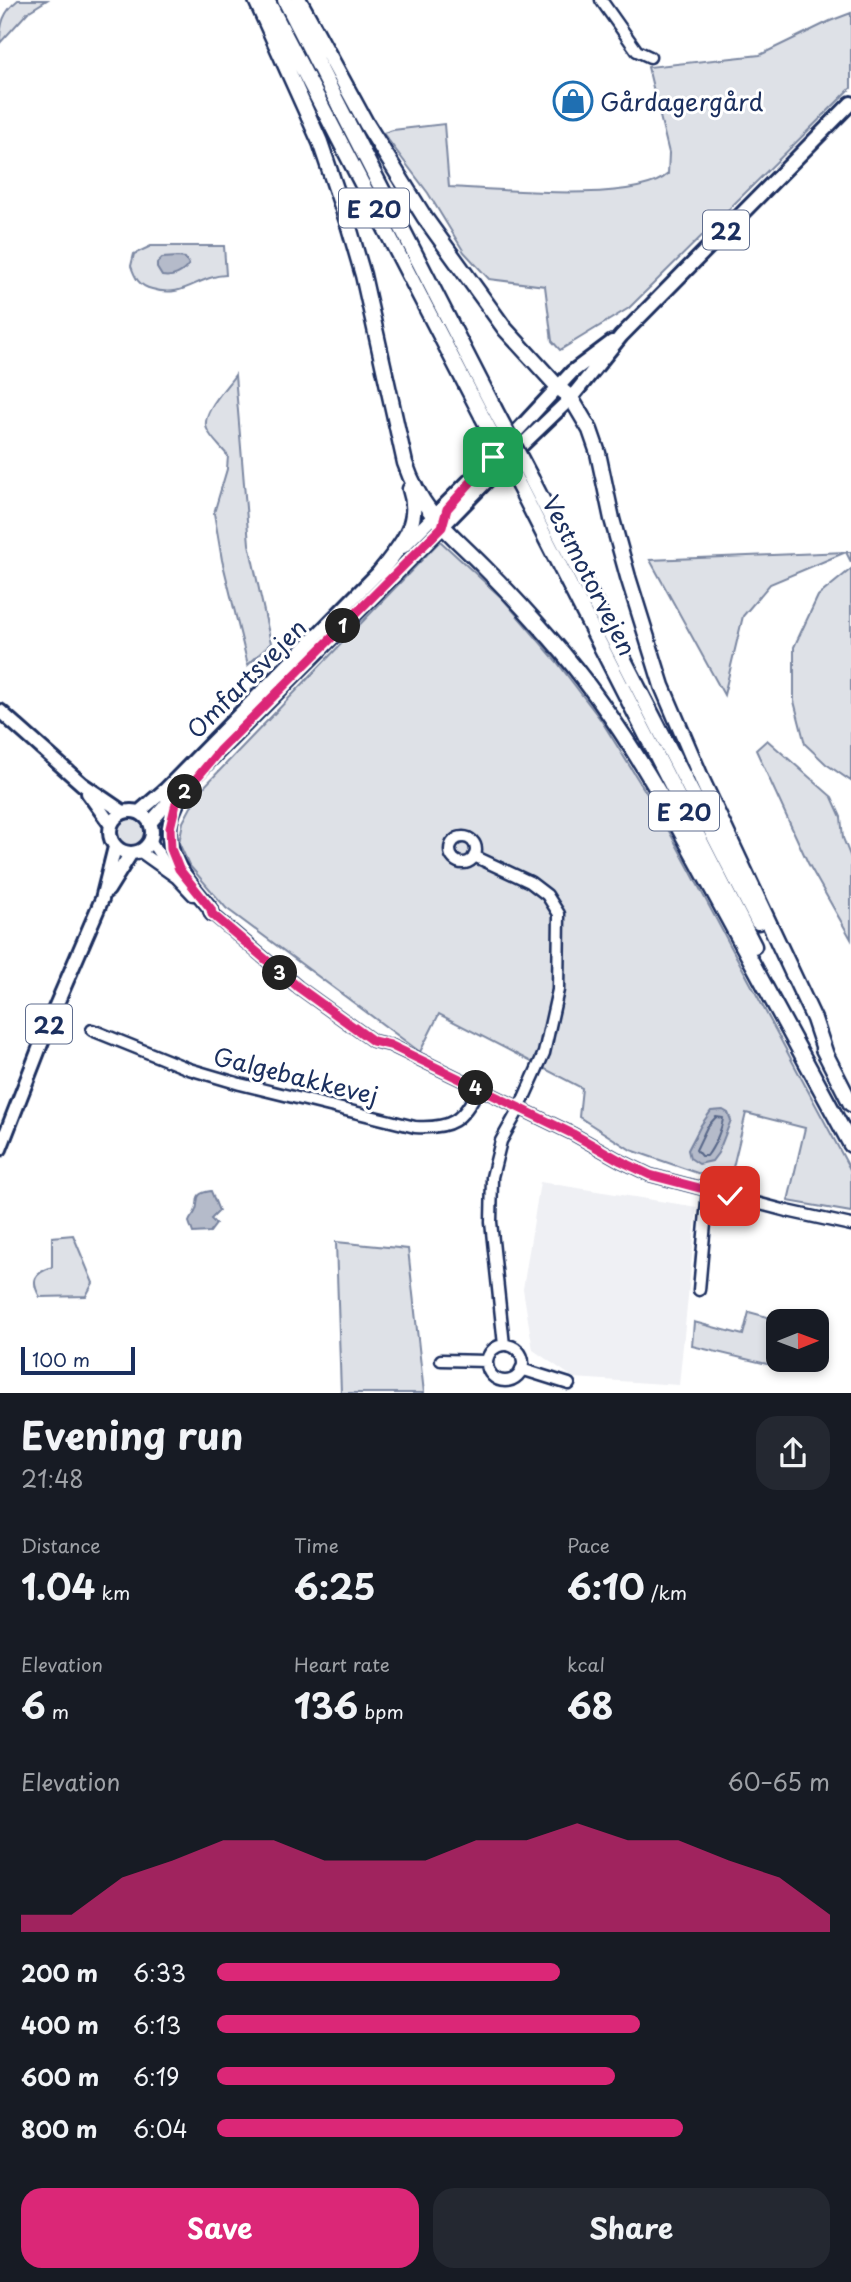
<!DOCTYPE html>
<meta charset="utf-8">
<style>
body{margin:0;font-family:"Playpen Sans",sans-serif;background:#242831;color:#f1f3f6;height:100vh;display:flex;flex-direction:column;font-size:26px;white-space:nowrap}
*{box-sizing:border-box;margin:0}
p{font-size:23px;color:#9ea1a6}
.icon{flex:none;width:38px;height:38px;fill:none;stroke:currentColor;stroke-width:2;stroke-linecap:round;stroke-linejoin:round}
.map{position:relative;height:1393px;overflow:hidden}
.side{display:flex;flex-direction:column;background:#171b24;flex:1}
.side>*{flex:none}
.needle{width:46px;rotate:89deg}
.fabs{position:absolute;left:766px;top:1309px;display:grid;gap:14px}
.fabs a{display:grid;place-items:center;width:63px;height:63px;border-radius:14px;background:#171b24;box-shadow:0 4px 10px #0003;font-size:35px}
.scale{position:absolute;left:21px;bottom:18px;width:114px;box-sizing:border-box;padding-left:7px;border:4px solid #1b2f5e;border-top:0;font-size:19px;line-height:24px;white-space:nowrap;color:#1b2f5e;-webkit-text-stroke:5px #fff;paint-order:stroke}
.pin{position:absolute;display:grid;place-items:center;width:60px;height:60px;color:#fff;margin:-30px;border-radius:14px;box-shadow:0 4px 10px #0006}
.km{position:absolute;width:35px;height:35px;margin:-18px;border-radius:50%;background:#222;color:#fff;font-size:19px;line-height:35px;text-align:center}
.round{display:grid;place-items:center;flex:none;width:74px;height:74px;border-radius:21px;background:#242831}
.head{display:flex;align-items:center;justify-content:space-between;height:119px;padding:0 21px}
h1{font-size:38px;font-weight:700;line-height:52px}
.figures{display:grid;grid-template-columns:repeat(3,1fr);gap:10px;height:119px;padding:7px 21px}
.figures div{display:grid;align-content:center}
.figures b{font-size:35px;font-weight:700}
.figures small{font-size:19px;font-weight:400}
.figures p{font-size:19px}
.chart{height:196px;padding:14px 21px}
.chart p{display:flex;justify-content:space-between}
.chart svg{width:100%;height:126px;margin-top:7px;fill:#db2777;opacity:.7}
.primary-button{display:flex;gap:14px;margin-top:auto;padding:14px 21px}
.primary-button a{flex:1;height:80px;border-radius:21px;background:#db2777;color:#fff;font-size:28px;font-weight:700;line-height:80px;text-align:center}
.primary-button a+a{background:#242831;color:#f1f3f6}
ul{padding:0 21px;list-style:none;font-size:23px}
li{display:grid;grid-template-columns:112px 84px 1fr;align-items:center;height:52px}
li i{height:18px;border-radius:9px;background:#db2777}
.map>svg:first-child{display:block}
.built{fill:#eff0f4}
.green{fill:#dee1e7;stroke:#7c88a2;stroke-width:2}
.water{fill:#b5bbca;stroke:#77839f;stroke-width:2}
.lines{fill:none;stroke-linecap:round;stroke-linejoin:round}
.shore{stroke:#596789;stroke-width:2}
.minor-casing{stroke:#1b2f5e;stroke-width:15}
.major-casing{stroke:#1b2f5e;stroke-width:18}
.highway-casing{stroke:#1b2f5e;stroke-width:19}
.minor{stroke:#fff;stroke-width:10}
.major{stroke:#fff;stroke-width:12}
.highway{stroke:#fff;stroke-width:14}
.highway-bridge-casing{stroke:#1b2f5e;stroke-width:19;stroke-linecap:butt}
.highway-bridge{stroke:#fff;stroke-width:14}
.route-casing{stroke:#fff;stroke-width:14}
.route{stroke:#db2777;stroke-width:9}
.labels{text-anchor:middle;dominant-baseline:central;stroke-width:6;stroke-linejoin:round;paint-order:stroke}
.shield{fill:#fff;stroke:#5f6d8e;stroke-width:2}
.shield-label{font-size:23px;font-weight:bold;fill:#1b2f5e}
.poi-label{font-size:24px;fill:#1b2f5e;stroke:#fff;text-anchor:start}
.street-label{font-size:24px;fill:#1b2f5e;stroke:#fff}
</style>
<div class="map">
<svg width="851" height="1393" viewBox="0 0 851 1393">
<rect width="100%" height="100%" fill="#fff"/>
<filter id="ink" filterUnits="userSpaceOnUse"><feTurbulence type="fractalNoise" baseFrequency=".0143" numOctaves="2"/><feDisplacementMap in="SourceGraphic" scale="14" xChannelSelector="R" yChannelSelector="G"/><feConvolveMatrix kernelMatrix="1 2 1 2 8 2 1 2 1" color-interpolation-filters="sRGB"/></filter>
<g filter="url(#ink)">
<!-- built -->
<path class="built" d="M540,1182L697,1207L679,1385L574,1378L533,1350L523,1289Z"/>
<!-- green -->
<path class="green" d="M18,0H47L28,12L0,43C0,24 3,12 18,0Z
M851,13V88L629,308L560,350L552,341L545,286L489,279L464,252L428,193L383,133L393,130L444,124L449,187C495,189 636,204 668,174L669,153L648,67L760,55L830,21Z
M151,246H224L226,275C197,276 184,299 152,289C139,286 135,278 131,266L134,254Z
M235,375L249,544L271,643L248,665L222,560L214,513L227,469L228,456C222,448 211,439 207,429C200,414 227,387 235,375Z
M440,541L503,599L557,662L601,720L662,818L851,1171V1212L788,1201L805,1128L746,1113L729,1184L631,1150L579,1117L582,1088L439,1014L420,1052L226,908L189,865L179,843L183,822L199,792Z
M846,552L770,584L743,616L724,695L650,560L846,552H851V562Z
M851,569V781L826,764L805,744L794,701V647L818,596Z
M767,740L832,797L841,817L843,838L851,858V939L808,863L756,750Z
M117 833a14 14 0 1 1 28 0a14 14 0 1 1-28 0Z
M73,1235L93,1283L86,1296L40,1297C30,1280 35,1273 52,1267V1237Z
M336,1242L408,1249L424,1393H341Z
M749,1312L782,1321H779V1360H789L788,1369L692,1346L694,1322L743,1335Z"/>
<!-- water -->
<path class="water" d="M178,257L185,258L189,264C183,273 173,278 162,276L157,268V263L162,258Z
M723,1110L728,1113L731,1120L718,1153L712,1161L699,1164L690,1158L688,1150L701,1125L711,1111Z
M211,1191L219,1211L211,1219L216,1224L210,1232L193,1233L189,1222C190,1218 193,1216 195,1212C201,1200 191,1194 211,1191Z"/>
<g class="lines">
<!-- shore -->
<path class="shore" d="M716,1117L723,1118C722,1129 714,1147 707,1156H701L696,1150L707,1127Z"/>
<defs>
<path id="minor" d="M601,0L637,51L650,57
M450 850a13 13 0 1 1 26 0a13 13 0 1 1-26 0Z
M150,840L170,870
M139,851L177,878L193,895
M474,856L530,882L547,895L559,914L558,990L544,1053L519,1109L501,1141L492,1177L491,1222L504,1345
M209,911L298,987L373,1041L390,1045L573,1134L621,1161L650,1175L787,1211L851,1225
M92,1030L189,1069L240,1084L415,1127C451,1129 463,1121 478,1089
M699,1290L708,1190
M487 1363a18 18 0 1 1 36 0a18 18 0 1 1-36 0Z
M441,1360L487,1361
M521,1369L569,1384"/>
<path id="major" d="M403,547L493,457L572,372L612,342
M0,711L82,784L123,812
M88,793L111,825
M183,794C150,839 182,875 211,909L212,914
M110 832a21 21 0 1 1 42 0a21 21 0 1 1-42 0Z
M139,812L166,789L386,565
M150,823L173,797L442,527L523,444L571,398L621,336L851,103
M108,890L131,853
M0,1149L55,1008L102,899L115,847"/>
<path id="highway" d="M256,0L320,142L349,227L363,275L405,463C423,515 449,531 485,568C507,590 529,614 550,638C601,696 642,761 679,828L851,1145
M267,0L482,416
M285,0L494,408
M299,0L366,123L425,218L505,329L558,387L571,398L590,430L598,453L612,519L628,577L662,686L703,782L814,1019L826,1055
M532,480L758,922
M519,486L754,946
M380,572C400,546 422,524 410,489
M823,1049L851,1104"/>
</defs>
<!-- minor casing -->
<use href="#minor" class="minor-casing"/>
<!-- major casing -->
<use href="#major" class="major-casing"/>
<!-- highway casing -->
<use href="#highway" class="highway-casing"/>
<!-- minor -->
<use href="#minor" class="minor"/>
<!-- major -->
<use href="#major" class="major"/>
<!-- highway -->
<use href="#highway" class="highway"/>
<defs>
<path id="highway-bridge" d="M494,408L532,480
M482,416L519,486"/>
</defs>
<!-- highway-bridge casing -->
<use href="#highway-bridge" class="highway-bridge-casing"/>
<!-- highway-bridge -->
<use href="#highway-bridge" class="highway-bridge"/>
</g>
</g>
<g class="lines" filter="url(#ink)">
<defs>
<path id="route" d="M493,457L447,509L442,527L219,751L176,803L170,828L171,849L179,869L211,909L212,914L298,987L373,1041L390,1045L573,1134L621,1161L650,1175L730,1196"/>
</defs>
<!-- route casing -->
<use href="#route" class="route-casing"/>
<!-- route -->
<use href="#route" class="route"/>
</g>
<!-- icons -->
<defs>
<symbol id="shop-ring" viewBox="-11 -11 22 22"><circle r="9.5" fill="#fff" stroke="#1f6fb2" stroke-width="1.5"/><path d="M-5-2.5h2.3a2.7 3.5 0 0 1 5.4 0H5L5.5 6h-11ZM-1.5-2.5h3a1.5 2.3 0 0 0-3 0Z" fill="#1f6fb2"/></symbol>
</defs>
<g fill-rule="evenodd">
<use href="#shop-ring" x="551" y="79" width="44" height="44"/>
</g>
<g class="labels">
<!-- shield labels -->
<g class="shield">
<rect x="339" y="188.5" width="70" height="39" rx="5"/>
<rect x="703" y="210.5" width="46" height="39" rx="5"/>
<rect x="649" y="791.5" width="70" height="39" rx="5"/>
<rect x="26" y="1004.5" width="46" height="39" rx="5"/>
</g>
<g class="shield-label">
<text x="374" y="208">E 20</text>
<text x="726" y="230">22</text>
<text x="684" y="811">E 20</text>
<text x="49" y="1024">22</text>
</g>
<!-- poi labels -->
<g class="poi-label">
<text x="600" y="101">Gårdagergård</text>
</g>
<!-- street labels -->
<g class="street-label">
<text transform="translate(590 575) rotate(63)">Vestmotorvejen</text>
<text transform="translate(246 678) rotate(-45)">Omfartsvejen</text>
<text transform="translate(296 1075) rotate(14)">Galgebakkevej</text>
</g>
</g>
</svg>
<div class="fabs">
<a><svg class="needle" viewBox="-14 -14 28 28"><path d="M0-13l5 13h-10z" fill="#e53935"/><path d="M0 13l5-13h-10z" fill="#9ea1a6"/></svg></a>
</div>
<div class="scale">100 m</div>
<div class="pin" style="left:493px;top:457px;background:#1e9e55"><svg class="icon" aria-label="arrive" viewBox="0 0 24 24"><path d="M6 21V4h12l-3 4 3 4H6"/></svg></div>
<div class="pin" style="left:730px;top:1196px;background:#d93025"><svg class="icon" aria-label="check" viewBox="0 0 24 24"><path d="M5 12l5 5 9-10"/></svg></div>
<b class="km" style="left:343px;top:626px">1</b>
<b class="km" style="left:185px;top:792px">2</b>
<b class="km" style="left:280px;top:973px">3</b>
<b class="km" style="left:476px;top:1088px">4</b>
</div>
<section class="side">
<div class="head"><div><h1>Evening run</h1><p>21:48</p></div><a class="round"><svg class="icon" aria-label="share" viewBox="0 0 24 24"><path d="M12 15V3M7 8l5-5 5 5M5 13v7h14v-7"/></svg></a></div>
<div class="figures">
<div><p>Distance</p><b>1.04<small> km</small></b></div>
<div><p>Time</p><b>6:25</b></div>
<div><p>Pace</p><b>6:10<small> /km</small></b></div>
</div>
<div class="figures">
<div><p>Elevation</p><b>6<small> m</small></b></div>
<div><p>Heart rate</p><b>136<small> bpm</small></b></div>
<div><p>kcal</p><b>68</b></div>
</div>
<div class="chart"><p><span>Elevation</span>60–65 m</p>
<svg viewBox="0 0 160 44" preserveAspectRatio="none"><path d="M0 44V38L10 38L20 25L30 19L40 12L50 12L60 19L70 19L80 19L90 12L100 12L110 6L120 12L130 12L140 19L150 25L160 38V44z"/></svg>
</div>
<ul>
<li><b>200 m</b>6:33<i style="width:56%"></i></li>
<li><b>400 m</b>6:13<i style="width:69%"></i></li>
<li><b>600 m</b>6:19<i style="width:65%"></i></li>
<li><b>800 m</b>6:04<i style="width:76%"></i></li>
</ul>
<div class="primary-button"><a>Save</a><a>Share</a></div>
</section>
